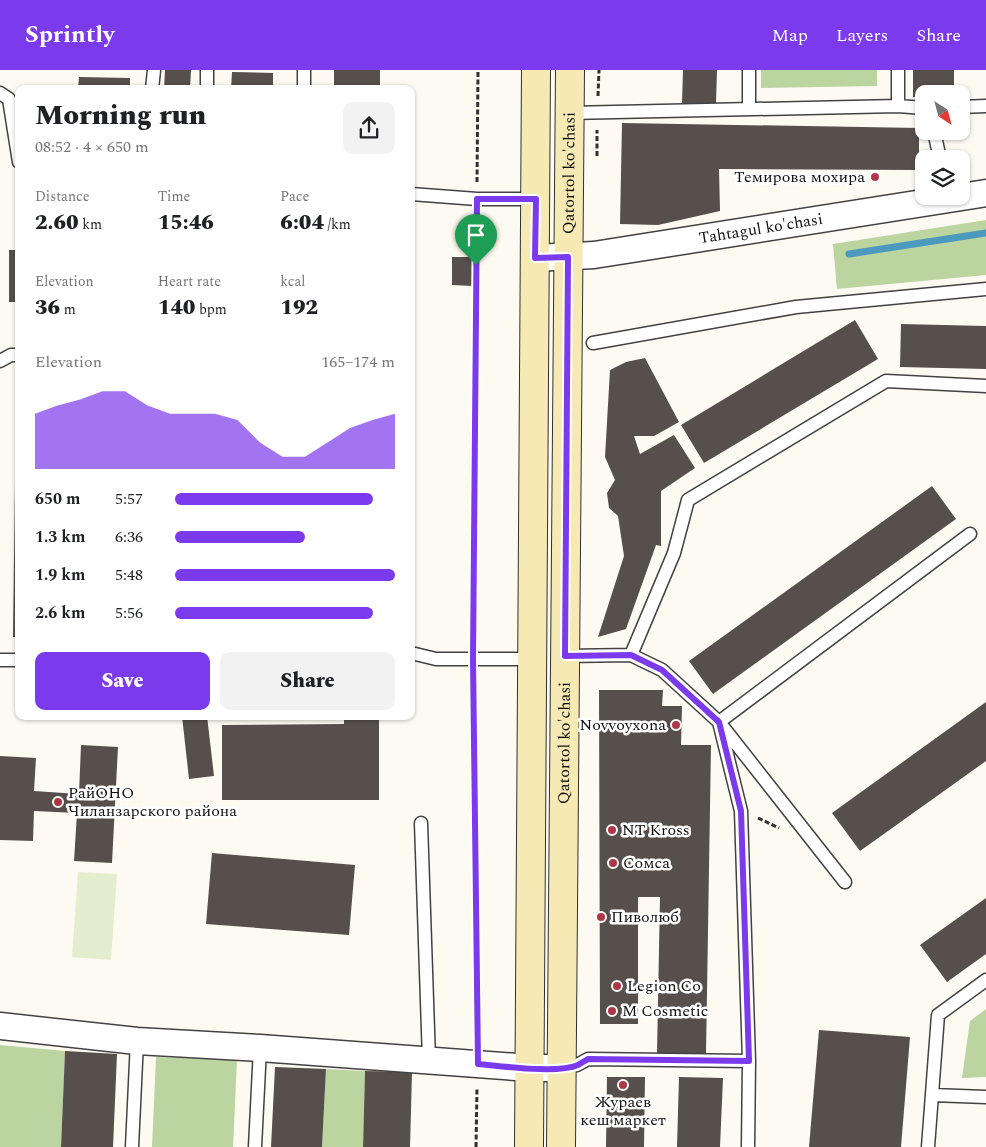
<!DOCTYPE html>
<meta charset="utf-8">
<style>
body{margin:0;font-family:Spectral,serif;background:#f2f2f2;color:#202124;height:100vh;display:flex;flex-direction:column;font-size:19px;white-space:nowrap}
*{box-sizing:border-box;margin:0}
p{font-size:16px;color:#757577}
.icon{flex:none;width:28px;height:28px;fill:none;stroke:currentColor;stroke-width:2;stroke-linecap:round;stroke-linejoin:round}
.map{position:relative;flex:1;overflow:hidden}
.sheet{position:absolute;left:15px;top:15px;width:400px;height:635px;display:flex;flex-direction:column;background:#fff;border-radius:10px;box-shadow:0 1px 4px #0004}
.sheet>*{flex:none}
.needle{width:32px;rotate:144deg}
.buttons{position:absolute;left:915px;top:15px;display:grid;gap:10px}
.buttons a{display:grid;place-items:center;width:55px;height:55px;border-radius:10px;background:#fff;box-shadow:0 1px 4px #0004;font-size:25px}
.pin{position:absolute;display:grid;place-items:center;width:42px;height:42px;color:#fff;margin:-51px -21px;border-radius:50% 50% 50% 0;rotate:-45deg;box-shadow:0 0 5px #0007}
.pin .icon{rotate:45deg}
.round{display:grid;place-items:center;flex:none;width:52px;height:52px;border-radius:10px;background:#f2f2f2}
.head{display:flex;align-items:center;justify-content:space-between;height:85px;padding:0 20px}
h1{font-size:28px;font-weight:800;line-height:38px}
.figures{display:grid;grid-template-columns:repeat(3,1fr);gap:8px;height:85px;padding:5px 20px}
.figures div{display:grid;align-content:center}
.figures b{font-size:21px;font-weight:800}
.figures small{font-size:14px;font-weight:400}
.figures p{font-size:14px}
.chart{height:140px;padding:10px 20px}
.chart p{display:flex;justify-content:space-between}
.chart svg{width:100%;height:90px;margin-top:5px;fill:#7c3aed;opacity:.7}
.action{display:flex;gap:10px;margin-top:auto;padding:10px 20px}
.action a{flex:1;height:58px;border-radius:10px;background:#7c3aed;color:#fff;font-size:20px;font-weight:800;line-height:58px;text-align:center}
.action a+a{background:#f2f2f2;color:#202124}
ul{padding:0 20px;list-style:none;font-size:16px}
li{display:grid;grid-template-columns:80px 60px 1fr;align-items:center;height:38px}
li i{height:12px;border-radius:6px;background:#7c3aed}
header{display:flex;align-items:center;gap:30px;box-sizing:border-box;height:70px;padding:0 25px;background:#7c3aed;color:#fff}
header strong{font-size:24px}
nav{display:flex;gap:28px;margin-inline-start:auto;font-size:18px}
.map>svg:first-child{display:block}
.forest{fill:#bbd4a0}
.pitch{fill:#e5edcf}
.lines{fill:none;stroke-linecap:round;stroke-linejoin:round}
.stream{stroke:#4b9abe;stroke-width:7}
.building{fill:#564f4c}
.service-casing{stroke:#424242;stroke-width:15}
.minor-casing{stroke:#424242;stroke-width:29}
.secondary-casing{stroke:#313131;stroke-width:30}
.path{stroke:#313131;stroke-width:3;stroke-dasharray:5 2.5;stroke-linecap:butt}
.service{stroke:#fff;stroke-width:12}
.minor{stroke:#fff;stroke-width:26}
.secondary{stroke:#f6e9b4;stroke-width:28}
.route-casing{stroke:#fff;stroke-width:10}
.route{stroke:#7c3aed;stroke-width:6}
.poi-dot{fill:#af3646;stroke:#fff;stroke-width:2}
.labels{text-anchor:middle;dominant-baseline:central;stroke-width:5;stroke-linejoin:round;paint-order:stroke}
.street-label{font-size:16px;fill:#0f0f0f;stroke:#fff}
.poi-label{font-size:16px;fill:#0f0f0f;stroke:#fff;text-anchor:start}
</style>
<header>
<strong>Sprintly</strong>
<nav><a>Map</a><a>Layers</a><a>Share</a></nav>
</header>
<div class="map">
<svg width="986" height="1077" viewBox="0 0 986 1077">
<rect width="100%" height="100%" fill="#fdfaf2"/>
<!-- forest -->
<path class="forest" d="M761,0H877V16L761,18Z
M986,150V205L837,219L833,174Z
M986,939V1007L962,1008L970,951Z
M0,975L65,981L61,1077H0Z
M156,987L237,990L233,1077H152Z
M326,999L365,1001L363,1077H322Z"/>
<!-- pitch -->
<path class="pitch" d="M78,802L117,804L111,890L72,887Z"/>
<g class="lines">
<!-- stream -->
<path class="stream" d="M849,184L986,163"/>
</g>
<!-- building -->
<path class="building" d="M165,0H191L190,19H164Z
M334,0H380V19H334Z
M683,0H717L716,33H682Z
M913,0H954V24H924V27H913Z
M232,2L273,3V19H231Z
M79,7L130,8V19H78Z
M622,53L919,58V100L719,99L720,141L658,155L620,154Z
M9,180H19V232H9Z
M452,187H473V216L452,215Z
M855,250L878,289L704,393L681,355Z
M901,254L986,256V299L900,297Z
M645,288L679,352L654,366H634L640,384L674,365L695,398L661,421V476L656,475L626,559L598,567L624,486L618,446L609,438L607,423L615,410L605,387L610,300L626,292Z
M16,334H19V567H13Z
M932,416L956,449L713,624L689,591Z
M599,620H663L662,636H682L681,675H711L706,984L657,983L660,827H638V954H600Z
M986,632V691L860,781L832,743Z
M182,646H207L214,706L189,709Z
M344,646H379V730H222V655L344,654Z
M81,675L118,677L112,793L74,791L77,743L34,741L33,771L0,770V686L36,688L34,721L79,724Z
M212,783L355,795L349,865L206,854Z
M986,828V884L947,912L920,875Z
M819,960L910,967L901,1077H809Z
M65,981L117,984L113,1077H61Z
M275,997L326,999L322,1077H271Z
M365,1001L412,1002L410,1077H363Z
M607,1007H645L644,1077H606Z
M679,1007L723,1008L720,1077H677Z"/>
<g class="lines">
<defs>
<path id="service" d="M304,0V19
M898,0V36
M152,19L154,0
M207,19V0
M0,23L9,29L19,92
M961,37L986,36
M749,39V0
M569,43L898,36L924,38
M934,61L940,89
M411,124L477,129H536
M593,273L796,237L986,219
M0,291L11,285H19
M411,583L436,589H533
M631,585L662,600L719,652L845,812
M565,586L631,585L674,483L688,430L886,311L986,316
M0,590H19
M421,753L429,990
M562,998L577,995L588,989L749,991
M932,1025L986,1027
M132,1077L137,971
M255,1077L260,978
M748,1077L749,991L741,741L719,652L970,464
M928,1077L938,945L986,910"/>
<g id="minor">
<path id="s1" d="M535,188L594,185L986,123"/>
<path d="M0,956L137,971L260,978L530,998H562"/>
</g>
<g id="secondary">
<path d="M529,1077L536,0"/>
<path id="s2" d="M561,1077L570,0"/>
</g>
</defs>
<!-- service casing -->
<use href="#service" class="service-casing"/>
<!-- minor casing -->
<use href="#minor" class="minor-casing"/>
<!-- secondary casing -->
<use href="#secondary" class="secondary-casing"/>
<!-- path -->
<path class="path" d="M598,26L599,0
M597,86V60
M477,112L478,0
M473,572L476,146
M473,606L477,969
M758,748L779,758
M476,1077L477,1018"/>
<!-- service -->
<use href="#service" class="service"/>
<!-- minor -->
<use href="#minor" class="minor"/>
<!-- secondary -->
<use href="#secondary" class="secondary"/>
</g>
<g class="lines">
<defs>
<path id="route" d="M477,129H536L535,188L568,187L565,586L631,585L662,600L719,652L741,741L749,991L588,989C585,991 581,993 578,995C557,1004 502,996 478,994L473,589Z"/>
</defs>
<!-- route casing -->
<use href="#route" class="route-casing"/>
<!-- route -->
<use href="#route" class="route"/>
</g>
<!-- markers -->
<g class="poi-dot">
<circle cx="875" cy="107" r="5"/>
<circle cx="676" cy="655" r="5"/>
<circle cx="58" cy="732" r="5"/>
<circle cx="612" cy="760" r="5"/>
<circle cx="613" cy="793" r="5"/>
<circle cx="601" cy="847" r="5"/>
<circle cx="617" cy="916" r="5"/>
<circle cx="612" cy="941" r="5"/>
<circle cx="623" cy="1015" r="5"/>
</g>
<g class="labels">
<!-- street labels -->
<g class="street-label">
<text stroke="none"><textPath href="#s2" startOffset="974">Qatortol ko'chasi</textPath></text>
<text stroke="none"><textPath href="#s1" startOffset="228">Tahtagul ko'chasi</textPath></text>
<text stroke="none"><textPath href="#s2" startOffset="404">Qatortol ko'chasi</textPath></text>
</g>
<!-- poi labels -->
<g class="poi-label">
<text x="865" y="107" text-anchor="end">Темирова мохира</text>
<text x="666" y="655" text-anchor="end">Novvoyxona</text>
<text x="68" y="723">РайОНО<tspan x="68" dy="18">Чиланзарского района</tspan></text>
<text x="622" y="760">NT Kross</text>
<text x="623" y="793">Сомса</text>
<text x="611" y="847">Пиволюб</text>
<text x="627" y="916">Legion Co</text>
<text x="622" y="941">M Cosmetic</text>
<text x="623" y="1032" text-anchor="middle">Жураев<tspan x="623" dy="18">кеш маркет</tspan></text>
</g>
</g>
</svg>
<div class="buttons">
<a><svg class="needle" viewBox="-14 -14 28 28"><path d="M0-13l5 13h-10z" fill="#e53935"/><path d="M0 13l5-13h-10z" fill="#757577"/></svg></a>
<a><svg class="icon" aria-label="layers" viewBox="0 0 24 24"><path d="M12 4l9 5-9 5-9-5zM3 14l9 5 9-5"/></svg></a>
</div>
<div class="pin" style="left:476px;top:195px;background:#1e9e55"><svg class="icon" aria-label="arrive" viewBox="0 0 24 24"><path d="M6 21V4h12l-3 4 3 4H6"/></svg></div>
<section class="sheet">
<div class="head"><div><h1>Morning run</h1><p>08:52 · 4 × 650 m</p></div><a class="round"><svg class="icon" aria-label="share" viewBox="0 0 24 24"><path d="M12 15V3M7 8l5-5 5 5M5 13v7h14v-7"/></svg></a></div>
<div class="figures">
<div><p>Distance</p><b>2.60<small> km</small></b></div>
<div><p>Time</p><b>15:46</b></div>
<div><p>Pace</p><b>6:04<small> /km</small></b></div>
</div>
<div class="figures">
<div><p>Elevation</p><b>36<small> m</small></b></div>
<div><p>Heart rate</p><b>140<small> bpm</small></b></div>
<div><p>kcal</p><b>192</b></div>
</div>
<div class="chart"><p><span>Elevation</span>165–174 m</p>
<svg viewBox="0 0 160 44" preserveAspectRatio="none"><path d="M0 44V17L10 13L20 10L30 6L40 6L50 13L60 17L70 17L80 17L90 20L100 31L110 38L120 38L130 31L140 24L150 20L160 17V44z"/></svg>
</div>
<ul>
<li><b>650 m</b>5:57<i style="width:90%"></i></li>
<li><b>1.3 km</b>6:36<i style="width:59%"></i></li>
<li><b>1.9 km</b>5:48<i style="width:100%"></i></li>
<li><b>2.6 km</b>5:56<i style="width:90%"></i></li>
</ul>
<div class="action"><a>Save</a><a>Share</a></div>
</section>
</div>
